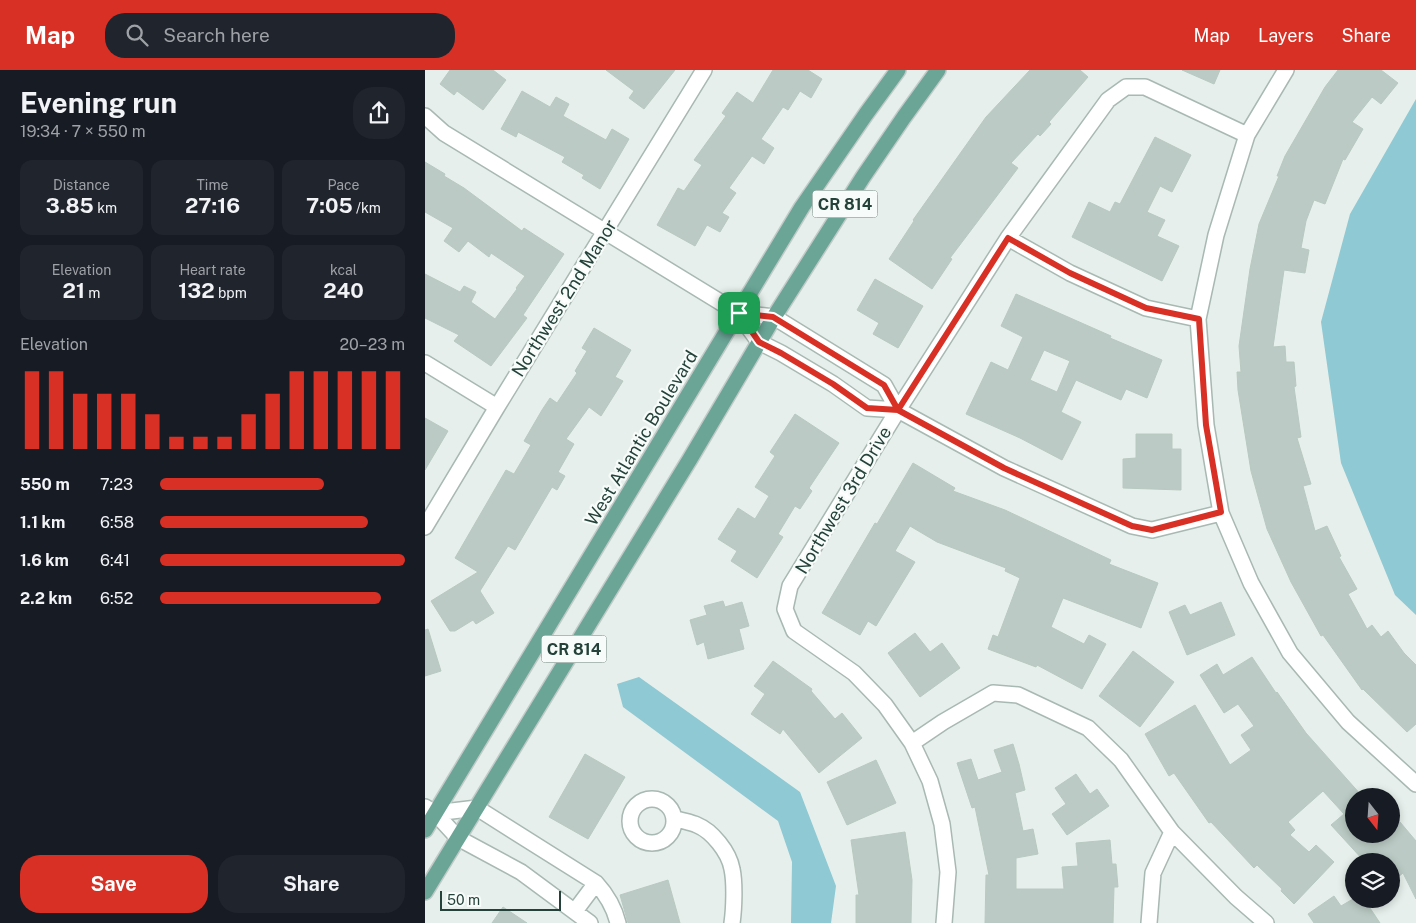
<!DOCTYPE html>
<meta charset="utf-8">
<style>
body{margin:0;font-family:"Public Sans",sans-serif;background:#20242c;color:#f1f3f6;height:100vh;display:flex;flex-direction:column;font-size:19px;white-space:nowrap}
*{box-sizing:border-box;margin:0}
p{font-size:16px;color:#9ea1a6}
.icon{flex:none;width:28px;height:28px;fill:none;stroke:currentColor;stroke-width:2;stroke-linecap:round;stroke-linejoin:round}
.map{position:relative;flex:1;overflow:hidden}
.details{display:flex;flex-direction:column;background:#171b24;width:425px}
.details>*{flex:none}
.needle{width:32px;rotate:163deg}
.tools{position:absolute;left:920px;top:718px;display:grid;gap:10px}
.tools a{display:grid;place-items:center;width:55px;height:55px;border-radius:50%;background:#171b24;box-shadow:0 2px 8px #0003;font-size:25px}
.scale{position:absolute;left:15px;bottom:12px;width:121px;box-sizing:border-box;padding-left:5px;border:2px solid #24423a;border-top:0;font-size:14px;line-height:18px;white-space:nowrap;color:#24423a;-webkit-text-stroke:4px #f7fbf9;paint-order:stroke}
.pin{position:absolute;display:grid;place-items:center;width:42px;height:42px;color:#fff;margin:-21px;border-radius:10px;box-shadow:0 2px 8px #0006}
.round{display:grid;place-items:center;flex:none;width:52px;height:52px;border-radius:20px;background:#20242c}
.headline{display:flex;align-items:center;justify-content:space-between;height:85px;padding:0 20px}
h1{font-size:28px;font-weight:700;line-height:38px}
.figures{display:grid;grid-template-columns:repeat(3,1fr);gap:8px;height:85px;padding:5px 20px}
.figures div{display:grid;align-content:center;border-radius:12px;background:#20242c;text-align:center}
.figures b{font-size:21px;font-weight:700}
.figures small{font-size:14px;font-weight:400}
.figures p{font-size:14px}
.chart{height:140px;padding:10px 20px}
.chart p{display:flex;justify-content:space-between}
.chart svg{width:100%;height:90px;margin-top:5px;stroke:#d93025;stroke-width:6}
.cta{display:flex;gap:10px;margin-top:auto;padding:10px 20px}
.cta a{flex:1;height:58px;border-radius:20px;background:#d93025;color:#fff;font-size:20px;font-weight:700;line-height:58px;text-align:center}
.cta a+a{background:#20242c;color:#f1f3f6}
ul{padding:0 20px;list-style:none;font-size:16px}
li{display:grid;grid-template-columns:80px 60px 1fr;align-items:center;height:38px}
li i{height:12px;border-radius:6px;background:#d93025}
header{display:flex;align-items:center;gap:30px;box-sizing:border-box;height:70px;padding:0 25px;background:#d93025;color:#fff}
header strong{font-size:24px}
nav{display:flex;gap:28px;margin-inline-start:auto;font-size:18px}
.search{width:350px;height:45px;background:#20242c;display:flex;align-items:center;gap:12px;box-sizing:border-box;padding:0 18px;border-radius:20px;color:#9ea1a6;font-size:19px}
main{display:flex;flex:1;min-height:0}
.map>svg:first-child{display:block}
.water{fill:#8ec9d4}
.building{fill:#bbcac4;stroke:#b8c9c2;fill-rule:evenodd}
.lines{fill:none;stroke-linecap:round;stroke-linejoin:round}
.minor-casing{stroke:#a8b8b2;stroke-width:18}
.major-casing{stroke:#c2cac8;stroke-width:18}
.minor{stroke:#fff;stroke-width:15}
.major{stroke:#6aa596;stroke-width:15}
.route-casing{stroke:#fff;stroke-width:10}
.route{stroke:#d93025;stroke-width:6}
.labels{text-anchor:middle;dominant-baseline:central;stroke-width:4.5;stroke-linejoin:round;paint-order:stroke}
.shield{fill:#f7fbf9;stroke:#637a73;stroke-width:1}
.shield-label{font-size:16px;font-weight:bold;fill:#24423a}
.street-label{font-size:18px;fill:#24423a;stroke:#f7fbf9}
</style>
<header>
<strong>Map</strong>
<div class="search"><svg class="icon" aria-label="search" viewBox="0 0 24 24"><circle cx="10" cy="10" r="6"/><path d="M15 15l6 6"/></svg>Search here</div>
<nav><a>Map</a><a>Layers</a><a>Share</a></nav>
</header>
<main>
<section class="details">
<div class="headline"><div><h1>Evening run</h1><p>19:34 · 7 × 550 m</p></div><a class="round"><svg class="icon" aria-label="share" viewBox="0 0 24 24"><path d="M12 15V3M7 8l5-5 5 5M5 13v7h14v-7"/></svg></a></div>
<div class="figures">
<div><p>Distance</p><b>3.85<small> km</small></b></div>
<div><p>Time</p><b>27:16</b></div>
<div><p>Pace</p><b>7:05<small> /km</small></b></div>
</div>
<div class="figures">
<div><p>Elevation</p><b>21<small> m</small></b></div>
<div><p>Heart rate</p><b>132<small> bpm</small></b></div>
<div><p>kcal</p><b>240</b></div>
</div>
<div class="chart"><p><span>Elevation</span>20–23 m</p>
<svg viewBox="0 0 160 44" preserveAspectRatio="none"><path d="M5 44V6M15 44V6M25 44V17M35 44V17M45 44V17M55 44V27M65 44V38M75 44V38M85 44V38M95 44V27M105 44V17M115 44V6M125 44V6M135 44V6M145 44V6M155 44V6"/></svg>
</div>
<ul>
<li><b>550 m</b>7:23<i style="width:67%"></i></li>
<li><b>1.1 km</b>6:58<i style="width:85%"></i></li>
<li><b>1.6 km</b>6:41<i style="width:100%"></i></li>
<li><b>2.2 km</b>6:52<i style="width:90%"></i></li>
</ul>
<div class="cta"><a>Save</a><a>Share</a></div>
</section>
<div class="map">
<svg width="991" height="853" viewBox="0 0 991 853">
<rect width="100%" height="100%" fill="#e6efeb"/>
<!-- water -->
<path class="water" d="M991,29V545L970,525L916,393L896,252L925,144Z
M214,607L375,722L411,816L406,853H366L367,792L353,751L198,637L192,614Z"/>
<!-- building -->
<path class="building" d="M25,0H68L81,10L58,40L32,21L29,25L15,14Z
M181,0H250L219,39L204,28L209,21Z
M348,0H383L397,9L386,28L375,21L363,40L358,37L336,69L349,78L339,94L327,86L304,118L311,123L297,143L304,147L295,162L282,155L270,176L232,155L253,118L259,121L277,95L269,90L301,46L297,43L312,22L328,33Z
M605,0H655L663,7L624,52L626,54L615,66L613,64L586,93L593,98L525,188L527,189L507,219L464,189L489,151L488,150L561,47Z
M757,0H795L789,14Z
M913,0H956L973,13L956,34L947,27L927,52L938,59L920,90L918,89L900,134L889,130L881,151L876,178L884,180L880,203L859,200L848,277L860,276L861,292H869L871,316L869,317L876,367L872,368L886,414L878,416L890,461L902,456L916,486L914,487L932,519L923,524L942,559L947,555L956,567L963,561L979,583L991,595V654L982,662L938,619L937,620L898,565L896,566L866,512L842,459L826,401L813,320L812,302H816L814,276L825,199L834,154L854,106H852L860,86L900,17Z
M97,21L125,37L131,27L144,34L138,46L181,70L187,59L204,69L175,119L157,108L159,105L137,92L140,87L93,62L91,67L76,59Z
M730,67L766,85L747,122L735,116L722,142L740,150L732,166L754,176L737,211L647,167L664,132L685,142L690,132L695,134Z
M0,92L20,104L19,106L39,118L97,161L99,158L139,184L98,245L102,248L66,296L29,271L34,265L0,248V204L35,222L39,216L51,222L46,232L70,249L92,219L91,218L100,206L66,183L64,187L43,171L34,182L19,171L28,158L0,142Z
M450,209L498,236L473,278L448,264L454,253L432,240Z
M591,224L686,266L685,268L737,290L722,328L701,319L696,330L651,310L636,342L656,352L637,390L595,368L541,344L566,292L583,300L598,267L576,256ZM619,280L645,291L632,322L605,310Z
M169,258L206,280L190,307L198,311L176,346L164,337L141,369L149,374L133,402L140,406L132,420L127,417L90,480L83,476L55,521L69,543L51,554L48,550L30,561H25L6,531L53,502L30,488L81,400L89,404L106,375L99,371L117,340L125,328L132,333L152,303L150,301L162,281L157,278Z
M370,344L414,373L384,418L387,421L375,439L370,436L353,464L358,467L332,508L306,491L312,481L293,469L313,438L330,449L344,426L330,417L350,386L345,382Z
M0,348L23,361L0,400Z
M711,364H747V379H756V420L698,418V389L711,388Z
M488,393L530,418L528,421L580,440L686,490L684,494L733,513L716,558L638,528L626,557L659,574L664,565L681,574L657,619L612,595L611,597L563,579L568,565L573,567L595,508L580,501L581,498L512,472L485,456L470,481L490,492L451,556L443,551L435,565L397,543L450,453L452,454Z
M298,531L300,537L317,532L324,556L314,559L319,579L283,589L279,572L272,575L265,550L282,545L279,536Z
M796,532L810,565L762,585L744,542L760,535L765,545Z
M3,559L16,601L0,606V560Z
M490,563L505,582L517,573L535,598L495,627L463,583Z
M708,581L749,612L715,657L674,626Z
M827,587L851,623L852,622L881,663L937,726H929V764H966V759L975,752L991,771V829L978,803L966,813V791H939L906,755L919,744L898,721L863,752L870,760L865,765L884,782L891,775L909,792L869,834L856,821L857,819L832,795L829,798L786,752L784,753L749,703L744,706L720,664L770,635L805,695L826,680L816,665L829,656L813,634L799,643L775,605L792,594L798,605Z
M348,591L387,619L386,621L410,649L417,643L437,668L394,703L358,659L355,664L326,644L340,624L329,616Z
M588,674L594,694L600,720L590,723L598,761L608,759L613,784L591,788V819H639L637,797L653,796L651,773L685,770L687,794H691L693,817H689L688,853H560L561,805H564L550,737L547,738L532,693L546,689L553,710L577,702L569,680Z
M160,684L200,707L163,769L124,747Z
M451,690L471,733L422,755L402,712Z
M651,704L665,724L672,719L684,736L642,765L627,744L641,734L630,718Z
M480,762L487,810L486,853H431V825H434L426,770Z
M243,810L255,853H203L195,825Z
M909,826L916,836L928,829H939L955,853H889L883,844Z
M78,837L102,853H67Z"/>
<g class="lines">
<defs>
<path id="minor" d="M861,0L822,65L791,165L773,249L781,355L796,443L826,513L865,583L923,652L991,714
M0,46L19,63L313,243L334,272L356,283L408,314L442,338L473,340L579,398L707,456L727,460L796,443
M583,168L645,203L721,238L773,249
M313,243L349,247L459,315L473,340
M0,293L72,337
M0,457L72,337L279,0
M487,673L518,652L568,623L593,625L663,658L696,690L747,762L811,827L841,853
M205 751a22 22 0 1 1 44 0a22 22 0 1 1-44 0Z
M0,737L10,743L33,768L96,802L165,853
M10,743L52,738L171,813C182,825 189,837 193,853
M249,748C257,751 265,752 272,755C287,761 304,782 307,799C310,813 309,839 307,853
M150,841L171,813
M519,853L523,802L517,754L505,711L487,673L460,635L429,603L369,561L360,539L365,516L473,340L583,168L683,30L701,17H720L822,65
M724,853L728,803L747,762"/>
<path id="major" d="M0,760L377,137L441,44L473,0
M0,822L265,389L349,247L438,107L479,47L513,0"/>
</defs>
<!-- minor casing -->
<use href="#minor" class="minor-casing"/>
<!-- major casing -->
<use href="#major" class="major-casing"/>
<!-- minor -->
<use href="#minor" class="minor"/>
<!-- major -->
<use href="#major" class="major"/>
</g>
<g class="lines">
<defs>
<path id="route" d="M314,243L334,272L356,283L408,314L442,338L473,340L579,398L707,456L727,460L796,442L781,355L774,249L721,238L645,203L583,168L473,340L459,315L348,247L314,243"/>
</defs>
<!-- route casing -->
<use href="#route" class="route-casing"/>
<!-- route -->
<use href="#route" class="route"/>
</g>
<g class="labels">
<!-- shield labels -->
<g class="shield">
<rect x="387.5" y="120.5" width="65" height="27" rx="4"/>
<rect x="116.5" y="565.5" width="65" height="27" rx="4"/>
</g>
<g class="shield-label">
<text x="420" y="134">CR 814</text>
<text x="149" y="579">CR 814</text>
</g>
<!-- street labels -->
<g class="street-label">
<text transform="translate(139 228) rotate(-58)">Northwest 2nd Manor</text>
<text transform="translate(216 368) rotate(-59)">West Atlantic Boulevard</text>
<text transform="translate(418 430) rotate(-59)">Northwest 3rd Drive</text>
</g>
</g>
</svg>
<div class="tools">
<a><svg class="needle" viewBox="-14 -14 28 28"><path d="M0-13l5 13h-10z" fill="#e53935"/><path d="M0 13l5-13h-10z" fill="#9ea1a6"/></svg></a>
<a><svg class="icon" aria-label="layers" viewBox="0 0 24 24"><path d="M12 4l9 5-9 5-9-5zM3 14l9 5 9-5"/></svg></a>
</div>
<div class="scale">50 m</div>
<div class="pin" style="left:314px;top:243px;background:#1e9e55"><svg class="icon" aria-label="arrive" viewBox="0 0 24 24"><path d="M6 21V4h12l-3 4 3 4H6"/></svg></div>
</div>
</main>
